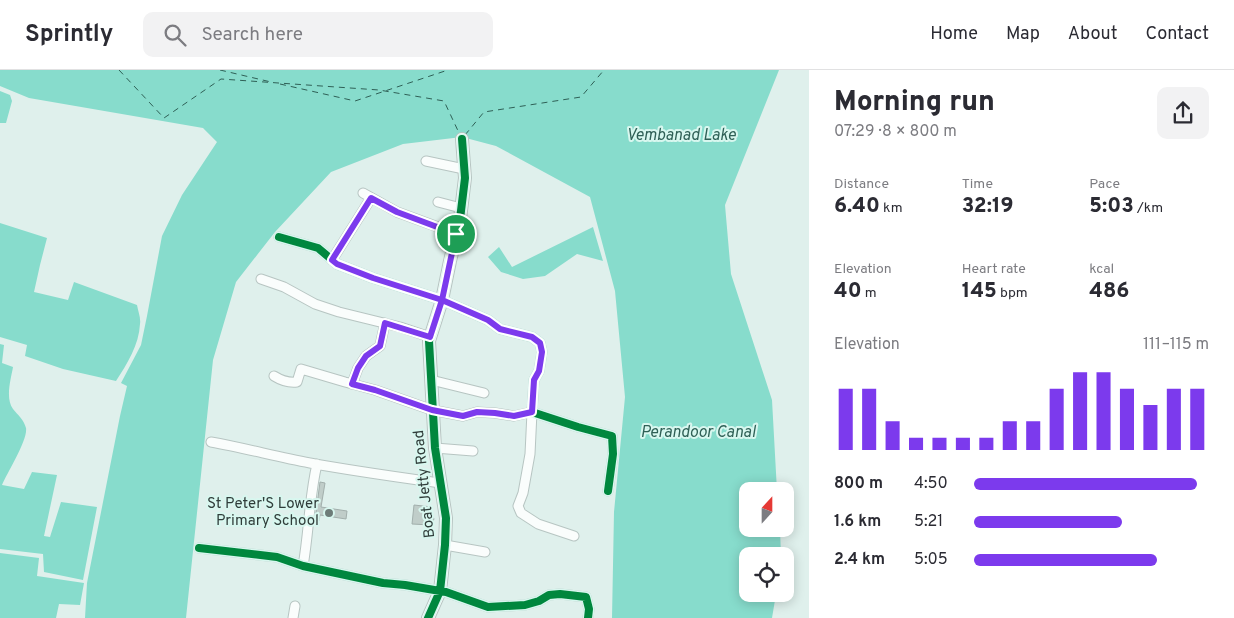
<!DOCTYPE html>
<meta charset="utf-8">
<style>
body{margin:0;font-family:Overpass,sans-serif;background:#f2f2f3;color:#2b2b33;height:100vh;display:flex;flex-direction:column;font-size:19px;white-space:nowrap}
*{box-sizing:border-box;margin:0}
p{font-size:16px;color:#7c7c81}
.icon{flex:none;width:28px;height:28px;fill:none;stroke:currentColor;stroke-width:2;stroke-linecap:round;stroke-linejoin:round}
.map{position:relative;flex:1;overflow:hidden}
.panel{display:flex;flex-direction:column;background:#fff;width:425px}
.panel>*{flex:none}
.needle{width:32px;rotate:21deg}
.fabs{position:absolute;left:739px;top:412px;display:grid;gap:10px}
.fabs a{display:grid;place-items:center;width:55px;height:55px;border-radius:10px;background:#fff;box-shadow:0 2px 12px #0003;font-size:25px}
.pin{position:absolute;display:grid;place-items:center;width:42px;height:42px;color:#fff;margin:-21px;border:2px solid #fff;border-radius:50%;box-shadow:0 1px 5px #0007}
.round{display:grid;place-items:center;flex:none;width:52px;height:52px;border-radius:10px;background:#f2f2f3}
.summary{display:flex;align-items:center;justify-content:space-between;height:85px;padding:0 25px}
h1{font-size:28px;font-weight:800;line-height:38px}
.metrics{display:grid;grid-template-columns:repeat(3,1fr);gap:8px;height:85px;padding:5px 25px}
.metrics div{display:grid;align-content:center}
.metrics b{font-size:21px;font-weight:800}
.metrics small{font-size:14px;font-weight:400}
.metrics p{font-size:14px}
.chart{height:140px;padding:10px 25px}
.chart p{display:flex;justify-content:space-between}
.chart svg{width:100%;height:90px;margin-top:5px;stroke:#7c3aed;stroke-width:6}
ul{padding:0 25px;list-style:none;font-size:16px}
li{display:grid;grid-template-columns:80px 60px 1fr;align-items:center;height:38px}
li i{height:12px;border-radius:6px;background:#7c3aed}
header{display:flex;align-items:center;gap:30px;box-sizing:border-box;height:70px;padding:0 25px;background:#fff;border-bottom:1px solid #e1e1e2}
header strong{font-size:24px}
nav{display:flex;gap:28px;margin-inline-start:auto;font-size:18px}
.search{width:350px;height:45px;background:#f2f2f3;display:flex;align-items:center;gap:12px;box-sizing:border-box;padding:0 18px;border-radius:10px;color:#7c7c81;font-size:19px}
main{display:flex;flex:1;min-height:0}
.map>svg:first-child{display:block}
.water{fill:#87dccc}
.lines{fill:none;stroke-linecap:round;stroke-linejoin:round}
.ferry{stroke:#2f6056;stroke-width:1;stroke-dasharray:6 5;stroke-linecap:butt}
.building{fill:#c0cdc9;stroke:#a2afac}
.street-casing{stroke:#b7c5c2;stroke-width:11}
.secondary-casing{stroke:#b7c5c2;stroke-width:14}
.street{stroke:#fafdfc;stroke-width:9}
.secondary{stroke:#fafdfc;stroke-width:12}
.cycleway-casing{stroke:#d8f7ef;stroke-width:11}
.cycleway{stroke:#00873e;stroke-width:8}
.route-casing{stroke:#fff;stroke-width:10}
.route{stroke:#7c3aed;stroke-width:6}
.poi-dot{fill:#6d7c78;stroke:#d8f7ef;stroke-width:2}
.labels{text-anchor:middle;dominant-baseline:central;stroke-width:4;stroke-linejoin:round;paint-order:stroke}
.street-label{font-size:15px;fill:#303d3a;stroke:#d8f7ef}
.poi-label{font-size:15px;fill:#303d3a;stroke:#d8f7ef;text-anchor:end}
.water-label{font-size:16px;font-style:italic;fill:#2f6056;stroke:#d8f7ef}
</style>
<header>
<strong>Sprintly</strong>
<div class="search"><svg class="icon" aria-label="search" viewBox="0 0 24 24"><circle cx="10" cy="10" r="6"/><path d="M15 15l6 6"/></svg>Search here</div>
<nav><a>Home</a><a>Map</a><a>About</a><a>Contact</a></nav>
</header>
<main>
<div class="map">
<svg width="809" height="548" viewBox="0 0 809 548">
<rect width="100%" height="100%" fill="#dff0ec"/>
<!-- water -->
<path class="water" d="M0,0H779L725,135L731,204L772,330L777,421H748V459H780L781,486H748V524H776L772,548H612L614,442L625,327L615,221L590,127L496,76L462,67L403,74L331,102L275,162L236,212L213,290L186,548H85L87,513L120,346L127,316L121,313L141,275L147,246L162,166L182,125L217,72L203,58L29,28L0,16Z
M0,21L10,25L12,31L6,53H0Z
M0,153L47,168L40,195L34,222L68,230L74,212L137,235C138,241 141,248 140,254C139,275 127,294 116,311L63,299L25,286L27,275L0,267Z
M593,157L603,191L577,184L545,206L523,209L501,202L488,187L499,177L512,197Z
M0,274L4,275L2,293L13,297C11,309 5,328 13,339C18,345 24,350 26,358C28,370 7,403 2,415L24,419L32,402L57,405L44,466L50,467L61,432L97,437L83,510L44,502L43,484L0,479Z
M0,483L39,488L37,506L84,513L80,535L59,534L56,548H0Z"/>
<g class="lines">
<!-- ferry -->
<path class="ferry" d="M119,0L164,48L221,9L379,20L444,31L460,65
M220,0L271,12
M280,14L355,31L448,0
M465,65L484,42L581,27L604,0"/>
</g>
<!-- building -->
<path class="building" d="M320,412L325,413L321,437L347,441L346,449L320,445L319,451L315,450Z
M414,435L432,437L431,442L434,449L431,455L412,454Z"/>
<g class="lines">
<defs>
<path id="street" d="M426,91L464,99
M363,123L397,142L457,164
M438,132L461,138
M279,167L318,178L337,194L373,208L442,230L488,250L500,259L532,267L540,273L542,282L539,301L534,310L532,342L578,357L612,366L613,384L608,421
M332,190L371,128
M261,209L284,217L315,234L339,242L400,257L430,267
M274,306C282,311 288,313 297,312L301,299L345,312L375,320L432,340L463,346L477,342L495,343L514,346L532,342L530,384L523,423L518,436L521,443L538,454L574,466
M431,310L484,323
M352,314L358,298L366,286L380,276L385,253
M211,372C245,378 277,387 310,393C353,401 397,407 440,413
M435,378L473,381
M445,475L485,482
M199,478L277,487L303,496L383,513L405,515L446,522L488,537L525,535L539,531L549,525L560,524L586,527L589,539L588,548
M303,496C309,462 309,428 317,394
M293,548L295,536"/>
<path id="secondary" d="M428,548L440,521L445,475L446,448L435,378L429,271L442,230L450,191L460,149L465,108L462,69"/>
</defs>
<!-- street casing -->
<use href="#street" class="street-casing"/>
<!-- secondary casing -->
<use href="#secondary" class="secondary-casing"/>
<!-- street -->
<use href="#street" class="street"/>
<!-- secondary -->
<use href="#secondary" class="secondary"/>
<defs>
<path id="cycleway" d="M279,167L318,178L337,194L373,208L442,230L488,250L500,259L532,267L540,273L542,282L539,301L534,310L532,342L578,357L612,366L613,384L608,421
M199,478L277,487L303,496L383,513L405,515L446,522L488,537L525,535L539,531L549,525L560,524L586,527L589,539L588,548
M428,548L440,521L445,475L446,448L435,378L429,271L442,230L450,191L460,149L465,108L462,69"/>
</defs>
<!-- cycleway casing -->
<use href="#cycleway" class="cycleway-casing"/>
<!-- cycleway -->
<use href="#cycleway" class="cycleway"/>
</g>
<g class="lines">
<defs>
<path id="route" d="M456,164L442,230L430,267L385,253L380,276L366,286L358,298L352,314L375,320L432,340L463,346L477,342L495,343L514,346L532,342L534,310L539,301L542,282L540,273L532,267L500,259L488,250L442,230L373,208L337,194L332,190L371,128L397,142L456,164"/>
</defs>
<!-- route casing -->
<use href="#route" class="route-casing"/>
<!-- route -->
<use href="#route" class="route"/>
</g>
<!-- markers -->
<circle class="poi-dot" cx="329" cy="443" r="5"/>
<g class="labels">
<!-- street labels -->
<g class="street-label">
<text transform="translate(425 414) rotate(-96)">Boat Jetty Road</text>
</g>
<!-- poi labels -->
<g class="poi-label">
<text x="319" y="434">St Peter'S Lower<tspan x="319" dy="17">Primary School</tspan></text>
</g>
<!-- water labels -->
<g class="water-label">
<text x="681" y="66">Vembanad Lake</text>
<text x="698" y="363">Perandoor Canal</text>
</g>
</g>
</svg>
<div class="fabs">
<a><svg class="needle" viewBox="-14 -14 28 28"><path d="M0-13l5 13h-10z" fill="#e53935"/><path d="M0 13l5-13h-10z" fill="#7c7c81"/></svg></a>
<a><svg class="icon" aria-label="locate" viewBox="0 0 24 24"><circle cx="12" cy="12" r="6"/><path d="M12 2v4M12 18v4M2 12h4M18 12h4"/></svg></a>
</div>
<div class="pin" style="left:456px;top:164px;background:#1e9e55"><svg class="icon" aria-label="arrive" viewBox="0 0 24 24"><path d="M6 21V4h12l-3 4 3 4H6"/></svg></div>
</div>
<section class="panel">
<div class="summary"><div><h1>Morning run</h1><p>07:29 · 8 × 800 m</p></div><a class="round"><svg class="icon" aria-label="share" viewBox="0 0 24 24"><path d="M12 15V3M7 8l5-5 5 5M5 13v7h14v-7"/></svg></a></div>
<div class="metrics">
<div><p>Distance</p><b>6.40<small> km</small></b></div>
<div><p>Time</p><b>32:19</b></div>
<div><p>Pace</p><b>5:03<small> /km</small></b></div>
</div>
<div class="metrics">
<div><p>Elevation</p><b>40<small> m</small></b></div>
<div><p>Heart rate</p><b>145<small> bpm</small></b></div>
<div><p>kcal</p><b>486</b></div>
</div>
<div class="chart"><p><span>Elevation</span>111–115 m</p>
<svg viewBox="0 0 160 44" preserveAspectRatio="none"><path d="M5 44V14M15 44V14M25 44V30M35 44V38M45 44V38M55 44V38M65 44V38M75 44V30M85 44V30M95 44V14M105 44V6M115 44V6M125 44V14M135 44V22M145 44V14M155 44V14"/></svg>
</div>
<ul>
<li><b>800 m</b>4:50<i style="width:95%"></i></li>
<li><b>1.6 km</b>5:21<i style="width:63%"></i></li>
<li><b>2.4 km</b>5:05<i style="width:78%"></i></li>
</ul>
</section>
</main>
